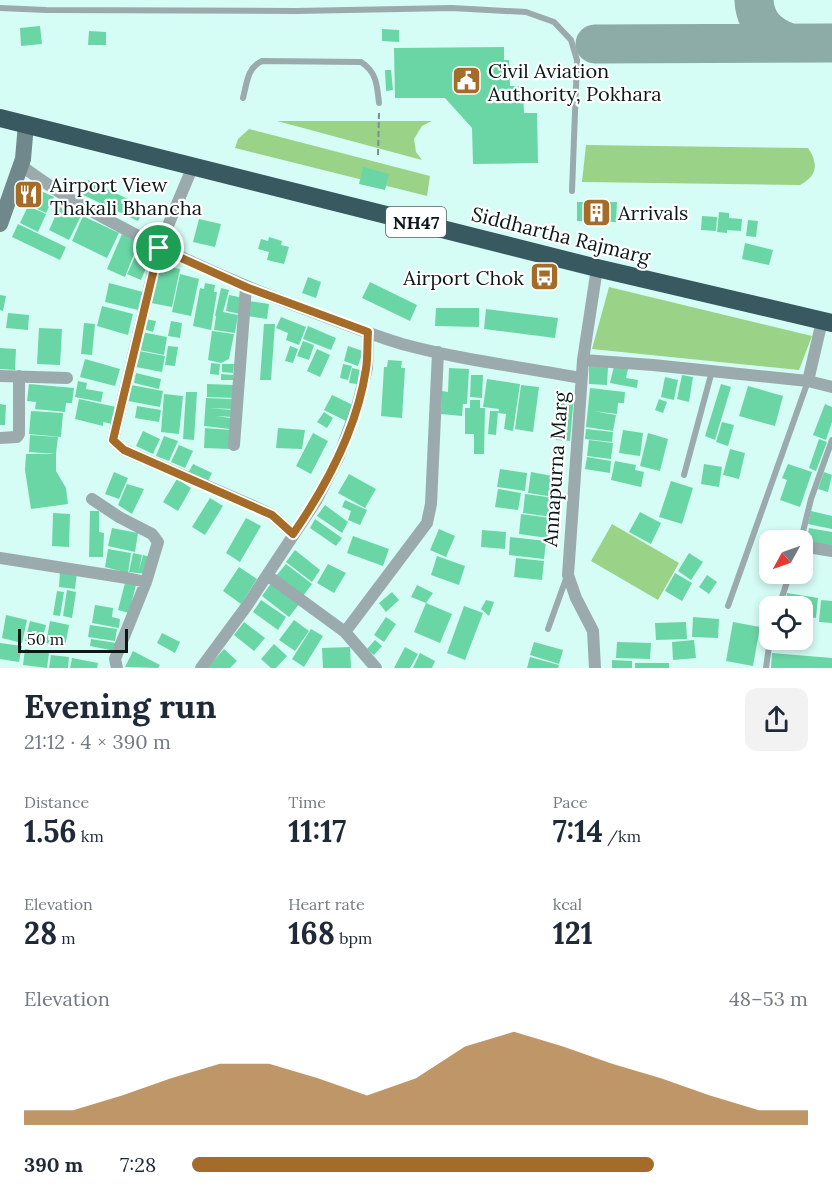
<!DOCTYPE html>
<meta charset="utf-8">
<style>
body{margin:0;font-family:Lora,serif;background:#f2f2f3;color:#1f2937;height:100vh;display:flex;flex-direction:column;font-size:22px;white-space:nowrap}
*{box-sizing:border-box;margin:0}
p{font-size:20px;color:#747a83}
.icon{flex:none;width:33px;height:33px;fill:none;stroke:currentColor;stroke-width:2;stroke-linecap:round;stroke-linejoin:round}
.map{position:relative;height:668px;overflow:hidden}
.drawer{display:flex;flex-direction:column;background:#fff;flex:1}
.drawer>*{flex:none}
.needle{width:39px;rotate:230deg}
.tools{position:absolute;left:759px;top:530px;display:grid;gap:12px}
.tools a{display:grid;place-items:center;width:54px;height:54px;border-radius:12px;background:#fff;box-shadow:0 3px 9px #0003;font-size:30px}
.scale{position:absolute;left:18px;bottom:15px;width:110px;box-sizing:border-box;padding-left:6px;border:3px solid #0a1816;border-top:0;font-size:16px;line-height:21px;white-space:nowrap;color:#0a1816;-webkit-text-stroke:4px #fff;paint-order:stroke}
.pin{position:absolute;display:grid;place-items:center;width:51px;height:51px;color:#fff;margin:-26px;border:3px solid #fff;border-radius:50%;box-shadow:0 2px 6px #0007}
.round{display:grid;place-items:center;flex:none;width:63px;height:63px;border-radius:12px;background:#f2f2f3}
.headline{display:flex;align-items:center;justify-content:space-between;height:102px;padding:0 24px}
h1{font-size:33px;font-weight:800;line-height:45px}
.figures{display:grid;grid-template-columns:repeat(3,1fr);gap:9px;height:102px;padding:6px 24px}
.figures div{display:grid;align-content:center}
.figures b{font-size:30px;font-weight:800}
.figures small{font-size:16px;font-weight:400}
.figures p{font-size:16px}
.chart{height:168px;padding:12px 24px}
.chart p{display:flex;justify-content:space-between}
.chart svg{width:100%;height:108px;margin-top:6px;fill:#a46b29;opacity:.7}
ul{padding:0 24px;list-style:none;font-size:20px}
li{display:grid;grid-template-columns:96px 72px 1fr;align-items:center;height:45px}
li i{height:15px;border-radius:8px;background:#a46b29}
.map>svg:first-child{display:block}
.green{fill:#9ad288}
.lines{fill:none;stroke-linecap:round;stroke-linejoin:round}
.taxiway{stroke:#8eaca7;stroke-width:39}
.building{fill:#6bd6a5}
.path{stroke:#77928e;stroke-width:2;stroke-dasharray:6 3;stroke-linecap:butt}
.lane{stroke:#9baaad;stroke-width:6}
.street{stroke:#9baaad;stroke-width:12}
.secondary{stroke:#70878b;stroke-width:16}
.highway{stroke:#38595f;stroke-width:18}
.route-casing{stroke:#fff;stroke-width:12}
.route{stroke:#a46b29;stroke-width:8}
.labels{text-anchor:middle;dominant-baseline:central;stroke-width:4.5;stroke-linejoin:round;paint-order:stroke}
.shield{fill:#fff;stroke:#545d5c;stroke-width:1.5}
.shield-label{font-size:18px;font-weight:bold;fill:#0a1816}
.poi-label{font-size:20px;fill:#0a1816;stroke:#fff;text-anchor:start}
.street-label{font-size:20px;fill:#0a1816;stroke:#fff}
</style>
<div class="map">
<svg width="832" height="668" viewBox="0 0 832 668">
<rect width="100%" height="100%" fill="#d6fcf6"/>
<!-- green -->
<path class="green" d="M277,121H432L422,126L414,139L416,152L422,160Z
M249,129L430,176L427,196L235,148L238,139Z
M586,145L808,148C819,164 817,176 800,185L582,182Z
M609,287L812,336L799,370L592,349Z
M612,524L679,563L658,600L591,561Z"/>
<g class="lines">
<!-- taxiway -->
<path class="taxiway" d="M754,0C755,23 769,36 790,43
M595,44L832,43"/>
</g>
<!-- building -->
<path class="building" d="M40,26L42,44L21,46L20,28Z
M382,29L399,30V42L382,41Z
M89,31L106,32V45H88Z
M504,47V60H509L510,86H523L524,113H537L538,163L473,164L472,128L445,98H395L394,48Z
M385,70H391L393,90L386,91Z
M363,167L389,174L385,190L359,184Z
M88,180L145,207L138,221L81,194Z
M24,183L54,197L46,213L17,199Z
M577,202H617L616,222L577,221Z
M28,206L46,214L38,232L20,223Z
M60,206L81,216L69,240L49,230Z
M719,212L729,213V218L742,219L741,231L727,230V233L717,232Z
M83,216L119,233L107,258L72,241Z
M702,216L717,217L716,231L701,230Z
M199,219L221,224L215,247L193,242Z
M748,220L758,221L756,237L746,236Z
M18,224L66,247L60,260L12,237Z
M122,234L139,241L125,277L107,269Z
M269,237L282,241L281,245L289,247L284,264L267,260L269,252L258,249L261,239L268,241Z
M142,241L155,246L150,259L137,253Z
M745,243L773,250L769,265L742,259Z
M136,255L149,261L141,280L127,274Z
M159,265L180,269L172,307L151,303Z
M180,274L199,279L191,316L172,312Z
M308,277L321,282L316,298L302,293Z
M370,282L417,305L410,321L362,298Z
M109,283L143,292L138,310L105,302Z
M205,283L215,285L214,292H217L211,330L193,326L200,288L204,289Z
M221,288L229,290L223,312L238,315L235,333L214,330L216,316H215Z
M0,295L6,296L3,311L0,310Z
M229,295L244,298L240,314L226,311Z
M249,301L269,304L267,319L247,316Z
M102,306L133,314L128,335L97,326Z
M436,308H479V327L435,326Z
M486,309L558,318L555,338L484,329Z
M8,313L29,315L28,330L6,328Z
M281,317L306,327L299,345L286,340L288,333L276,328Z
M145,319L156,321L153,332L143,329Z
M171,321L182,323L180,338L168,336Z
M84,323L95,324L92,355L81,354Z
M264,324H275L271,380H260Z
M308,326L336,338L331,350L303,339Z
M39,328L62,329L60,365L37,364Z
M212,331L234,334L229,359L221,363L208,360Z
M142,332L167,337L164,355L139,350Z
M303,341L314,345L309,360L297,356Z
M168,346L178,347L175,366L165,365Z
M290,346L298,349L293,363L285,361Z
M348,346L363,351L358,366L344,361Z
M0,348L16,349L15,370L0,369Z
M317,349L330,355L320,377L307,371Z
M139,351L165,356L162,372L136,367Z
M85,359L120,369L115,386L80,377Z
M388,360L402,361L401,368H405L402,418L381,416L384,367H387Z
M211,363L220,364L219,375L210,374Z
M222,364H234L233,373L222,372Z
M343,364L352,366L348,380L340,378Z
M589,366L608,367L607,385L589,384Z
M614,366L628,369L626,378L638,380L637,388L610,383Z
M352,368L360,370L357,384L349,383Z
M449,368L469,369L467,404H463L462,416L441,414L442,391L448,392Z
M136,373L161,379L159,389L134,383Z
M221,374L233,375V380H221Z
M471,375H483L482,398L470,397Z
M682,375L693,377L689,402L677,399Z
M665,377L678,380L674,400L661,397Z
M487,379L520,384L513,431L504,429L506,414L498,413L499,409L483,407Z
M78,381L87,383L86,389L103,392L101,402L75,397Z
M29,384L74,388L72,403H66L65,412L35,409L36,402L27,401Z
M207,384L233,385V398L207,397Z
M721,384L731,387L715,440L705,436Z
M131,385L163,391L160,407L128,401Z
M521,385L539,387L533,432L515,429Z
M748,386L783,396L775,426L739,416Z
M590,388L625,392L624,403H618L617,414L593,411L616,415L613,431L586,427Z
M186,392H197L194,440L183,439Z
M164,394L183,396L179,434L161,432Z
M332,395L353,405L346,421L324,410Z
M559,395L574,396L570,441L556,440Z
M206,398L232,399V409L208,408L232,410V417L216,416L231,418L230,429L204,426Z
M79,399L116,407L112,424L103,422V426L75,419Z
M659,399L667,402L663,413L655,410Z
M470,400H480V408H485L484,454H474V434H465V408H470Z
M0,404L6,405L5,425H0Z
M825,404L832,407V422L826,440L813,435Z
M137,406L161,410L159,422L135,418Z
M31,411L63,413L61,437L29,434Z
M490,411H498L496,435L488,434Z
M324,412L333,418L327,428L317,422Z
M722,422L734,425L728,446L716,442Z
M205,428L231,430L230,449L204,448Z
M278,428L305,430L302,449L276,448Z
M586,429L613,432L612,442L585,439Z
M623,430L643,433L640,456L619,453Z
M143,431L160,439L153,454L136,446Z
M313,433L328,441L311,474L296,466Z
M648,433L668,439L660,471L640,466Z
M30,435L58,437L56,454L29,452Z
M164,436L178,441L169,461L156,456Z
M819,439L827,442L816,471L809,468Z
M589,440L613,443L611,459L587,456Z
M179,445L193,451L185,468L171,462Z
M730,449L745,453L739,479L723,475Z
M26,454H56V471L66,488L68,504L31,509L25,470Z
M587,457L611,461L610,473L585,469Z
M615,461L636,465L635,470L644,472L641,487L611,480Z
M193,464L212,473L206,485L187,475Z
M704,464L722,467L719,487L701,484Z
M788,464L812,472L800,507L780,500L787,480L782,478Z
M500,469L527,473L525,491L497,487Z
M114,472L128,478L119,499L105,494Z
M531,472L558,477L554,497L528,493Z
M824,472L832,475L828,492L818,489Z
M349,474L376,489L365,508L338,493Z
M177,479L191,488L178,511L163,502Z
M671,481L693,488L682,524L659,517Z
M127,484L144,489L132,514L118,505Z
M498,489L521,493L518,510L495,507Z
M525,494L555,498L552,517L523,513Z
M210,498L223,506L205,535L192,527Z
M345,500L367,510L360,525L348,520L351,511L342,507Z
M325,505L348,522L342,533L317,516Z
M90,511H99V532L104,533L103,557H89Z
M811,511L832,516V529L808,524Z
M640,512L661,523L651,544L629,532Z
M53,513L70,514L69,547L52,546Z
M521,514L551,518L548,538L519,534Z
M246,518L261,526L240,562L226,553Z
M315,519L342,538L336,546L310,528Z
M112,528L138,533L135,552L108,546Z
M809,528L832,532V548L806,544Z
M439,529L455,536L446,557L430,550Z
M482,530L506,532L505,549L481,547Z
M353,536L389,549L383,566L347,553Z
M510,537L546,541L544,559L509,555Z
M108,549L131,553L128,573L105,567Z
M295,550L320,570L312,582L286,562Z
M133,553L142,555L139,570L143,555L150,557L146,574L129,572Z
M689,553L703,562L691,580L678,571Z
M437,556L465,566L459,585L431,575Z
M516,558L544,561L542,580L514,577Z
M286,564L312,584L303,596L276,576Z
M328,564L346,573L334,593L317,583Z
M239,567L257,579L241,604L223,591Z
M60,570L77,572L75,589L59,587Z
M675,573L692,583L682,601L665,591Z
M707,575L717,582L709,594L699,587Z
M272,582L300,603L289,617L262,596Z
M125,583L136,585L129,613L118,610Z
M417,585L433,593L426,603L411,597Z
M67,590L76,592L72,618L63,616Z
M57,591L64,592L60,616L53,615Z
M392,592L399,600L386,612L379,603Z
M787,593L818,598L816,618L802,616V606H785Z
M261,600L286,617L278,630L253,612Z
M486,600L494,602L489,616L481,609Z
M821,600L832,601V623L819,622Z
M426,603L452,614L440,643L414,632Z
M95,605L113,608L112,617L120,619L119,628L92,623Z
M464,606L483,613L465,660L447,653Z
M6,615L27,620L22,643L2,638Z
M386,617L396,624L384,642L374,635Z
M693,617L719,619L718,638L692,637Z
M294,620L309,631L295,651L279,640Z
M30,621L46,625L41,645L25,641Z
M50,621L69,625L65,647L46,643Z
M244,622L265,638L254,651L234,635Z
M686,622L687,639L656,640L655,623Z
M733,622L760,627L753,666L726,661Z
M90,625L117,629L115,641L88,637Z
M311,629L323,636L304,667L292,659Z
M162,633L180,642L175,653L157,643Z
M91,639L116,643L115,651L90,646Z
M375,640L382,646L374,655L367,649Z
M694,640L696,658L673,660L672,642Z
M534,642L563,650L559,664L530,655Z
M617,642L651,643L650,659L616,658Z
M0,643L22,646L19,662L0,659Z
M274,644L287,656L276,668H271L261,659Z
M350,647L351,668H323L322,648Z
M405,647L418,654L410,668H394Z
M25,649L49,653L47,668L23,665Z
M224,649L237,661L230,668H207Z
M133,651L160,665L158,668L125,667Z
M420,653L435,661L432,668H413Z
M772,653L832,658V668H771Z
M51,655L69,657L68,668H49Z
M530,657L559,665L558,668H527Z
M72,658L98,663L97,668H70Z
M612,660L632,661V668H612Z
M635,663H669V668H635Z"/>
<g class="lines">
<!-- path -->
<path class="path" d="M378,155L379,113"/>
<!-- lane -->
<path class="lane" d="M0,8L46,10L296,11L452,8L526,12L554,22L571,40L577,60L572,191
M243,98C247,83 247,68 262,61L361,62C377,72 377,86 379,103
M684,475L712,371
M801,540L811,499L832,440
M728,606L808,381
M779,606L790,573
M548,629L567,576
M766,668L770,639"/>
<!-- street -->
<path class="street" d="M20,165C40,179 60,194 81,205C158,249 238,285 321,315C348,325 375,336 402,344C461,360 522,367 581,378
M193,166L159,247L113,440L124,450L251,505L272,515L293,534
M822,321L808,381L832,387
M583,360L653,365L808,381
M0,376L67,378
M0,438L17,437L19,434V376
M234,445L246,287
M92,499L119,517L152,534L158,542L146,582L115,659L117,668
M802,546L832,551
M0,558L127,578L146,582
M267,575L345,632
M201,668L246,607L316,501L339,456L357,407L367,368L368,332
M376,668L345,632L427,523L431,504L438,352
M595,668L593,631L576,598L568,575L583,360L597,268"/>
<!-- secondary -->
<path class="secondary" d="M0,224L23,159L26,124"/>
<!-- highway -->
<path class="highway" d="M0,118L597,268L832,323"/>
</g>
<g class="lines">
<defs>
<path id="route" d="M159,248L246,287L368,332C367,344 368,357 366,369C357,429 327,485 293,534L272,515L124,450L113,440Z"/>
</defs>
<!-- route casing -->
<use href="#route" class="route-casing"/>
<!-- route -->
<use href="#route" class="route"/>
</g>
<!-- icons -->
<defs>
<symbol id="civic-square" viewBox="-11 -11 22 22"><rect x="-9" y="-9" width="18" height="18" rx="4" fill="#a46b29" stroke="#fff"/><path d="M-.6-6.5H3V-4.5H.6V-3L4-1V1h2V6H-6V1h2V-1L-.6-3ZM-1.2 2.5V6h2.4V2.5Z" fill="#fff"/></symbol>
<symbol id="restaurant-square" viewBox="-11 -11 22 22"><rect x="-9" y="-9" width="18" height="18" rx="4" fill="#a46b29" stroke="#fff"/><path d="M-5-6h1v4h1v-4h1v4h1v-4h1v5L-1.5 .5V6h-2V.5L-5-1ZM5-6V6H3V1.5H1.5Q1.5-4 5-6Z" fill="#fff"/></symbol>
<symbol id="building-square" viewBox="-11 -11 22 22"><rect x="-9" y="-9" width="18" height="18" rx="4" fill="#a46b29" stroke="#fff"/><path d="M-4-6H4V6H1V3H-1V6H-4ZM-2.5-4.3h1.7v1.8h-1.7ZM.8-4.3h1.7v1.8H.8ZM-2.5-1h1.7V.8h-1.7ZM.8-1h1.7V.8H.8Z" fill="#fff"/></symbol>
<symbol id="bus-square" viewBox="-11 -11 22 22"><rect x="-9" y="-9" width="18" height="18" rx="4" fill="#a46b29" stroke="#fff"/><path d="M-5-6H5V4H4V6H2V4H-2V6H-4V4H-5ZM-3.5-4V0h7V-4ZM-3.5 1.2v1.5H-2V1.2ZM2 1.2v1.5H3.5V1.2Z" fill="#fff"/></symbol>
</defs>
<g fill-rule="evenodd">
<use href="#civic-square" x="450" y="64" width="33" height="33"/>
<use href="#restaurant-square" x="12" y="178" width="33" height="33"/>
<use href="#building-square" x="580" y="196" width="33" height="33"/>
<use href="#bus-square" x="528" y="260" width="33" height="33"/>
</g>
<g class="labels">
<!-- shield labels -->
<rect class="shield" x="386" y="207" width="60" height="30" rx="4.5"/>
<g class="shield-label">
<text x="416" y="222">NH47</text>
</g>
<!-- poi labels -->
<g class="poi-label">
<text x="488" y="70">Civil Aviation<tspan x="488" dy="23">Authority, Pokhara</tspan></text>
<text x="50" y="184">Airport View<tspan x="50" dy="23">Thakali Bhancha</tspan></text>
<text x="618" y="212">Arrivals</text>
<text x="524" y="277" text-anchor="end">Airport Chok</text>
</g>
<!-- street labels -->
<g class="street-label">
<text transform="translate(561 235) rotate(14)">Siddhartha Rajmarg</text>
<text transform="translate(555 469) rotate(-86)">Annapurna Marg</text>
</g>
</g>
</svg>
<div class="tools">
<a><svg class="needle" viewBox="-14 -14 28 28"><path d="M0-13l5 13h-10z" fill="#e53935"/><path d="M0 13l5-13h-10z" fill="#747a83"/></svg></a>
<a><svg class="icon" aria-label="locate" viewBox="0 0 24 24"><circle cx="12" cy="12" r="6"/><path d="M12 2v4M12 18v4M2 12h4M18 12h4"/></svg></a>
</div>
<div class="scale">50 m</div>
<div class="pin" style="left:159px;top:248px;background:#1e9e55"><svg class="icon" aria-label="arrive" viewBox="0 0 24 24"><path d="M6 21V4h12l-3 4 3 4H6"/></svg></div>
</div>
<section class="drawer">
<div class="headline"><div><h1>Evening run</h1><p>21:12 · 4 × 390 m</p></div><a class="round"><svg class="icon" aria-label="share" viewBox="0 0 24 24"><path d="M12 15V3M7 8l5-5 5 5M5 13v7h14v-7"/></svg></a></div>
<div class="figures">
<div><p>Distance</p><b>1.56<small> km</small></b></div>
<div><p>Time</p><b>11:17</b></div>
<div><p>Pace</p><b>7:14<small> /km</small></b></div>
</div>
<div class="figures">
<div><p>Elevation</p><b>28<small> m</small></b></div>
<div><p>Heart rate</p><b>168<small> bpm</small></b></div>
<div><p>kcal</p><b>121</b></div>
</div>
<div class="chart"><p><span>Elevation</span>48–53 m</p>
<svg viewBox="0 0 160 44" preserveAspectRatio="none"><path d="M0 44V38L10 38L20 32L30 25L40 19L50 19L60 25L70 32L80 25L90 12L100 6L110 12L120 19L130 25L140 32L150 38L160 38V44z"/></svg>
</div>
<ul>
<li><b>390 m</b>7:28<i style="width:75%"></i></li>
</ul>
</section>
